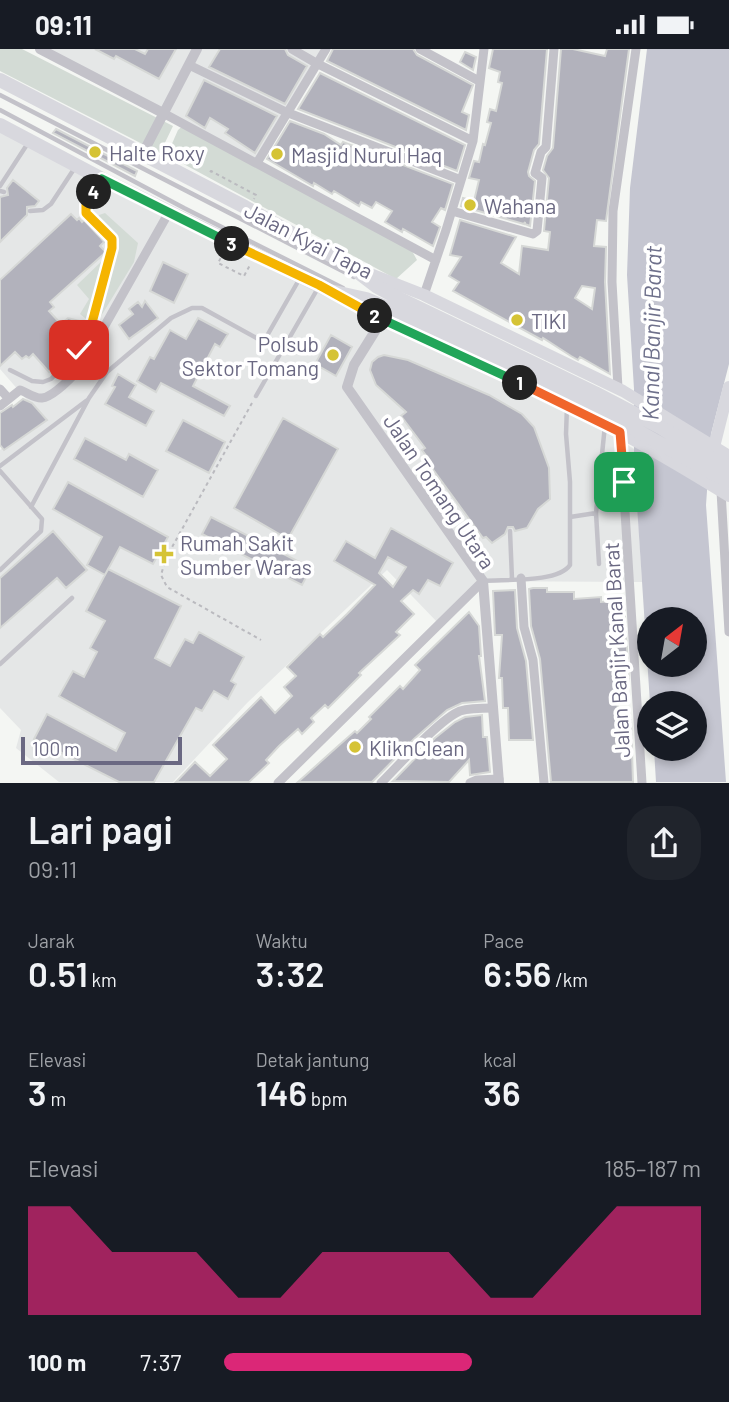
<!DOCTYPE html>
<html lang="id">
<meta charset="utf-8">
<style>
body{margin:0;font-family:Barlow,sans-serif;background:#20242c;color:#f1f3f6;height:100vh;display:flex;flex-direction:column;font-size:26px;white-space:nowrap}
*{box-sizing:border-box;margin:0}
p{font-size:23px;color:#9ea1a6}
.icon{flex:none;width:38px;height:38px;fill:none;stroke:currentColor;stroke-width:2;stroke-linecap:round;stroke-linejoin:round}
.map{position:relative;height:734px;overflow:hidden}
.sheet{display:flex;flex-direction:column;background:#171b24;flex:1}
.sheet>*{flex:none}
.needle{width:46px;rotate:31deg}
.tools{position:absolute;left:637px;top:558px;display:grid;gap:14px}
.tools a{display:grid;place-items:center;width:70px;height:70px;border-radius:50%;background:#171b24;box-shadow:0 4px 10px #0003;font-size:35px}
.scale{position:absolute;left:21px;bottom:18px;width:161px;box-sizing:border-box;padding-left:7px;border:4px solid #6a6882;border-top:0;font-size:19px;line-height:24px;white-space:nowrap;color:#6a6882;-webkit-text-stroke:5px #fff;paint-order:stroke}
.pin{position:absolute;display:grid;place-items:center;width:60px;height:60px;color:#fff;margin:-30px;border-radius:14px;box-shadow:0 4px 10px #0006}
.km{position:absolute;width:35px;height:35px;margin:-18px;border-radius:50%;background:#222;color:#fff;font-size:19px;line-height:35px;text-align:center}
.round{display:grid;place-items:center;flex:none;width:74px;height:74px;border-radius:28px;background:#20242c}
.overview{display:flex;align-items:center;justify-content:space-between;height:119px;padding:0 28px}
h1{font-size:38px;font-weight:600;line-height:52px}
.figures{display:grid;grid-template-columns:repeat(3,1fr);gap:10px;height:119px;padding:7px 28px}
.figures div{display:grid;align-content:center}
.figures b{font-size:35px;font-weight:600}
.figures small{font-size:19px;font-weight:400}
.figures p{font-size:19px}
.chart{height:196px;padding:14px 28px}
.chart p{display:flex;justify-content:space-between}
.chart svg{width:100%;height:126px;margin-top:7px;fill:#db2777;opacity:.7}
ul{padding:0 28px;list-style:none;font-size:23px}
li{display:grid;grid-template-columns:112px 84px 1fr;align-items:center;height:52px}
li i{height:18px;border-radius:9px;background:#db2777}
.status{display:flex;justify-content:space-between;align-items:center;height:49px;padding:0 35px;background:#171b24;direction:ltr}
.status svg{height:19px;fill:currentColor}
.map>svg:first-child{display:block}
.built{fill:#e5e7e7}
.green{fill:#d3dbd5}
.water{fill:#c5c6d1;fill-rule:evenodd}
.building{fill:#b2b2bc;stroke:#d6d8d6;stroke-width:2;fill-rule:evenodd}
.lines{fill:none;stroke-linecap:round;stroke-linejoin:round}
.path{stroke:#bababf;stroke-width:2;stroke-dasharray:3.5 3.5;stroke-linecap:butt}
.service{stroke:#c3c2c9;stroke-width:4.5}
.minor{stroke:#c3c2c9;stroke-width:9}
.tertiary{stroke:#c3c2c9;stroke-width:10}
.secondary{stroke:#d8d8de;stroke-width:12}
.primary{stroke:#d8d8de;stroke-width:14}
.split-1-casing{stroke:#fff;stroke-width:14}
.split-2-casing{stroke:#fff;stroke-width:14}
.split-3-casing{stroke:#fff;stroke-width:14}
.split-4-casing{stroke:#fff;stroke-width:14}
.split-5-casing{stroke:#fff;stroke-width:14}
.split-1{stroke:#f0652b;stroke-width:9}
.split-2{stroke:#22a559;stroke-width:9}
.split-3{stroke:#f5b400;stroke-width:9}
.split-4{stroke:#22a559;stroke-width:9}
.split-5{stroke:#f5b400;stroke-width:9}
.poi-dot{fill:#d5c335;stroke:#fff;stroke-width:2.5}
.labels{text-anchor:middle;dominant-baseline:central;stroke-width:7;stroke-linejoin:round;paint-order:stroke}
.poi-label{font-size:21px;fill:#6a6882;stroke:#fff;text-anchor:start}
.street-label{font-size:21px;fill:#6a6882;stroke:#fff}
.water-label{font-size:23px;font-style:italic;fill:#6e708b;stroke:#fff}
</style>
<div class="status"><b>09:11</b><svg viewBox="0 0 49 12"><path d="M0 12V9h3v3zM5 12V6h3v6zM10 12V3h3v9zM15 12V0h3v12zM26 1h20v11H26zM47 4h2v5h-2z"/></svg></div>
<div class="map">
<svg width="729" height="734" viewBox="0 0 729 734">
<rect width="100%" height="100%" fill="#f4f6f3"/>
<!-- built -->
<path class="built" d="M43,0H328L257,114Z
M0,82L599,377L634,400L642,533L483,532L439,575L387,521L248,653L173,733H59L16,699L21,681L0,659V401L40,366L0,320Z"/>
<!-- green -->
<path class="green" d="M0,0H22L173,77L160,104L0,22Z
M185,75L412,202L417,211L396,230L167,106L178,81Z
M105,164L138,194L134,213L95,277L80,265L89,250L77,236L104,210L107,197L93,180L99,166Z"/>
<!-- water -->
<path class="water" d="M647,0H729V315L711,385L706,456L726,733H656L654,700H695V654H650L634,411V340L627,226L630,139ZM649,570H695V616H649Z"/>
<!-- building -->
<path class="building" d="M95,0H135L145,5L148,0H176L159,30L116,7L114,10Z
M220,0H285L288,6L307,17L285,55L209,18Z
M333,0H413L417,6L473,36L462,63L469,66L466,81L327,12Z
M493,0H547L539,95L534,101L528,123L529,127L535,132L530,177L525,175V173L524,175L461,157L463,149L474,152L479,131L469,129L474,112L479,113L483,95L485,96L491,74L487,73L490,60L496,62L502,34L498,33L500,23L489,19Z
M561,0H573L605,7L607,0H629L606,172L597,171L594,197L606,198L605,233L610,325L580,308L578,311L571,307L543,289L542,291L453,242L459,233L449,227L461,208L450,206L460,171L516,188L501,214L519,225L522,197L548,201L550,183L544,182L549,129L543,121L547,107L553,99ZM582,237L595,239L592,260L575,249Z
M465,3L476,8L473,21L460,13Z
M320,24L465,96L457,122L298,60Z
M204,31L277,67L255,104L225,84L228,80L210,69L205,79L186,67Z
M290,72L324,85L341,96L343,93L453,135L445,161L441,159L432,173L440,178L433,197L403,180L402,183L385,173L392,162L376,153L372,159L361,153L359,157L334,142L332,145L314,134L313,137L267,110Z
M56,80L137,122L135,127L53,84Z
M13,131L39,152L35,157L27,158V166L0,193V148L8,146L7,139Z
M71,165L77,171L79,169L82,173L84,171L100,188L104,193L100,197L106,203L50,253L54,258L49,262L61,275L68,269L83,273L86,277L85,283L75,298L49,323L33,305L29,309L26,307L22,310L15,303L0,317V231Z
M163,213L188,225L174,254L150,242Z
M145,252L158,269L129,290L119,276L133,265L129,260L138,253L142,258Z
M198,269L228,285L220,298L215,295L193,337L230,357L224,367L161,334L156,343L137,332L150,308L154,310L170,281L186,290Z
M331,286L352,298L336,327L315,315Z
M384,306L408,311L489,346L522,365L534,378L549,419L550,450L538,460L527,479L515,482L513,478H508L505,485L492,494L486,488L483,489L429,415L431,413L422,401L425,399L401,367L406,363L376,336L370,321L372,313L378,308Z
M118,325L136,336L129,348L154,362L146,377L105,355L115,338L112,337Z
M23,350L32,354L47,371L4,401L0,396V364L12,356L13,358Z
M283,369L338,400L288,490L234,459Z
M183,371L225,393L209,424L166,402Z
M85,389L126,411L129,405L158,421L143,448L74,410Z
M68,433L168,488L153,515L120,498L105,526L87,516L102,488L53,460Z
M211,468L311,519L302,536L202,485Z
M391,479L453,514L440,537L428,531L419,545L413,541L401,552L414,565L396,583L400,586L359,624L361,626L328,659L325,656L311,669L314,673L302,685L298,680L279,697L266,711L269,714L249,733H176L195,713L210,727L227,710L213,696L261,648L275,664L292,647L284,638L296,627L287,618L320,585L323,588L347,565L375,536L334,512L346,492L375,509ZM388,508L406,518L393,538L379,524Z
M53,482L87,521L66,539L57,529L0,579V529Z
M108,520L181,557L155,609L170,617L185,590L193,594L199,583L244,608L231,632L236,635L228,650L214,642L202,662L196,659L154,733H119L34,690L47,665L116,702L125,684L59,647L73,622L84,628L97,603L90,599L105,572L86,562Z
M533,539H547V543H574V550L601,548V553L624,551L629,632L617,633L618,671H631L633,733H551L540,610L531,577L529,540Z
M515,541L517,579L526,612L533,691H509L508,659H503L502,629H499L502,586H495L493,542Z
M469,563L479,577L481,607H479L485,652L462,654L447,661L414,690L372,733H298L337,698L355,682L357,684L371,670L369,668L400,637L403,640L420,621L415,616Z
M482,666L483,688H487L490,723L470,726L469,711L449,733L393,732L435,689L455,673L465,668Z"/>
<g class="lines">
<!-- path -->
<path class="path" d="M210,123L211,122L256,146L254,150
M224,203L218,214L244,227L250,216
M252,354L166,509L161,526L167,538L261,591"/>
<!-- service -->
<path class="service" d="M0,46L354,228
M0,61L184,159L343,239
M0,137L28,94
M0,142L4,143
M30,162L43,161L51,155L74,120
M264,292L300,229
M10,321L32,332L43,333L51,330L79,301L89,285L112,199V190L86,164V156L101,131
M256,347L318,239
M0,417L86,352
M0,422L42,470L41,482L0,521
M31,458L89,349L107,323L171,269L192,259H202L280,302
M570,468L596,464
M510,482L512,530
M599,515L596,464L605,376
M483,532C505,530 558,534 570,516V433L566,385L567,357
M0,615L72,549"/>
<!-- minor -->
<path class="minor" d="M292,0L316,14L473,92
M420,0L479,32
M189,16L286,63L461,131
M163,64L436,211
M257,114L326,0
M452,162L533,185L537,182L542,129L535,124L541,103L546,98L554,0
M424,246L446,181L473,92L484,0
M618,339L612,233L613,162L636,0
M0,340L9,350
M0,357L20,341C26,343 36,350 42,349C53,348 74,326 82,317L169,163
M620,383L642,734
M721,442L729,583
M521,529L524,578L533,611L544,734
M278,734L483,532
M381,734C398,717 440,670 460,662C470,659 482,659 493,659
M470,734L477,731L499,730"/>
<!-- tertiary -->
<path class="tertiary" d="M40,0L163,64
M143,104L197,0
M382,271L354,316L347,338L483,532L499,734"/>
<!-- secondary -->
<path class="secondary" d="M355,219L424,246L623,342L729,407
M337,246C411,287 489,319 565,355C621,382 676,414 729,447
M714,398L729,338"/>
<!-- primary -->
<path class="primary" d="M0,31L245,158L350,217L376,237L398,249L595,344L660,378L729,420
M0,76L102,130L330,242L366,250L392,261L591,356L729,433"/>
</g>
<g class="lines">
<defs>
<path id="split-1" d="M520,334L620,383L624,433"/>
<path id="split-2" d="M375,267L520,334"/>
<path id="split-3" d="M232,195L319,236L375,267"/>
<path id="split-4" d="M94,143L102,130L232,195"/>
<path id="split-5" d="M79,301L89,285L112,199V190L86,164V156L94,143"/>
</defs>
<!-- split-1 casing -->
<use href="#split-1" class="split-1-casing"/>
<!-- split-2 casing -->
<use href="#split-2" class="split-2-casing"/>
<!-- split-3 casing -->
<use href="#split-3" class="split-3-casing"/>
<!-- split-4 casing -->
<use href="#split-4" class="split-4-casing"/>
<!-- split-5 casing -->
<use href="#split-5" class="split-5-casing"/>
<!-- split-1 -->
<use href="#split-1" class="split-1"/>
<!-- split-2 -->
<use href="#split-2" class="split-2"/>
<!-- split-3 -->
<use href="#split-3" class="split-3"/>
<!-- split-4 -->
<use href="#split-4" class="split-4"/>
<!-- split-5 -->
<use href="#split-5" class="split-5"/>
</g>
<!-- markers -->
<g class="poi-dot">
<circle cx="95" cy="103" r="7"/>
<circle cx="277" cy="105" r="7"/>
<circle cx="470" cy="156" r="7"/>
<circle cx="517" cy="271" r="7"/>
<circle cx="333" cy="306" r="7"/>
<path d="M160.5 494.5h7v7h7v7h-7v7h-7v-7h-7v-7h7z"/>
<circle cx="355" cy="698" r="7"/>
</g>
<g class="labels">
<!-- poi labels -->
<g class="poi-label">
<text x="109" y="103">Halte Roxy</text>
<text x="291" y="105">Masjid Nurul Haq</text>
<text x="484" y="156">Wahana</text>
<text x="531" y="271">TIKI</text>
<text x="319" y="294" text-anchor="end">Polsub<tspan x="319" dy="24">Sektor Tomang</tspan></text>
<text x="180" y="493">Rumah Sakit<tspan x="180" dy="24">Sumber Waras</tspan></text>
<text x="369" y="698">KliknClean</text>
</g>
<!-- street labels -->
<g class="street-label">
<text transform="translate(309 191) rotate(27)">Jalan Kyai Tapa</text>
<text transform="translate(440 442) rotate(56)">Jalan Tomang Utara</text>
<text transform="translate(616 601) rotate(-93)">Jalan Banjir Kanal Barat</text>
</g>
<!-- water labels -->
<g class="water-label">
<text transform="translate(651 284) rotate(-89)">Kanal Banjir Barat</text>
</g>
</g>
</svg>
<div class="tools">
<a><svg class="needle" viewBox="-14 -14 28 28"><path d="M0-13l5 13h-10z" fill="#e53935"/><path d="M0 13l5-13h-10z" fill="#9ea1a6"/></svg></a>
<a><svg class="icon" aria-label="layers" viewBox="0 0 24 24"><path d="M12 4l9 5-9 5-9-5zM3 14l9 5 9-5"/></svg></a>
</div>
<div class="scale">100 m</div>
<div class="pin" style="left:624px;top:433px;background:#1e9e55"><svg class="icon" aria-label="arrive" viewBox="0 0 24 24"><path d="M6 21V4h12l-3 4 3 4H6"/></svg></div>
<div class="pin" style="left:79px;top:301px;background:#d93025"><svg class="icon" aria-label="check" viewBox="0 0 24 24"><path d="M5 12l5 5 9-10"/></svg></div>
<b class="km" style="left:520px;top:334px">1</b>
<b class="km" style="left:375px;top:267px">2</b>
<b class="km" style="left:232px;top:195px">3</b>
<b class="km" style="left:94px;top:143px">4</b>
</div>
<section class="sheet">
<div class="overview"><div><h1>Lari pagi</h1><p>09:11</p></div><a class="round"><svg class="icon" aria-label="share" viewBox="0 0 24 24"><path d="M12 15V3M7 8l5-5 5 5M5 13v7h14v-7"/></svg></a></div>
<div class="figures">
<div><p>Jarak</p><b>0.51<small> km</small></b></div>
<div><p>Waktu</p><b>3:32</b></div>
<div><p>Pace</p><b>6:56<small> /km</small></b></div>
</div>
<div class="figures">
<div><p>Elevasi</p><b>3<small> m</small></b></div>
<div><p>Detak jantung</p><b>146<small> bpm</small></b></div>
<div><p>kcal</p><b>36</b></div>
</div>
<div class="chart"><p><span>Elevasi</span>185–187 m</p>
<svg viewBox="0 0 160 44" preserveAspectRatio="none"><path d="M0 44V6L10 6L20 22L30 22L40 22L50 38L60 38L70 22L80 22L90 22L100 22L110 38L120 38L130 22L140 6L150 6L160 6V44z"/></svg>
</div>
<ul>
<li><b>100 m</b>7:37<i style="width:52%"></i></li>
</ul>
</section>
